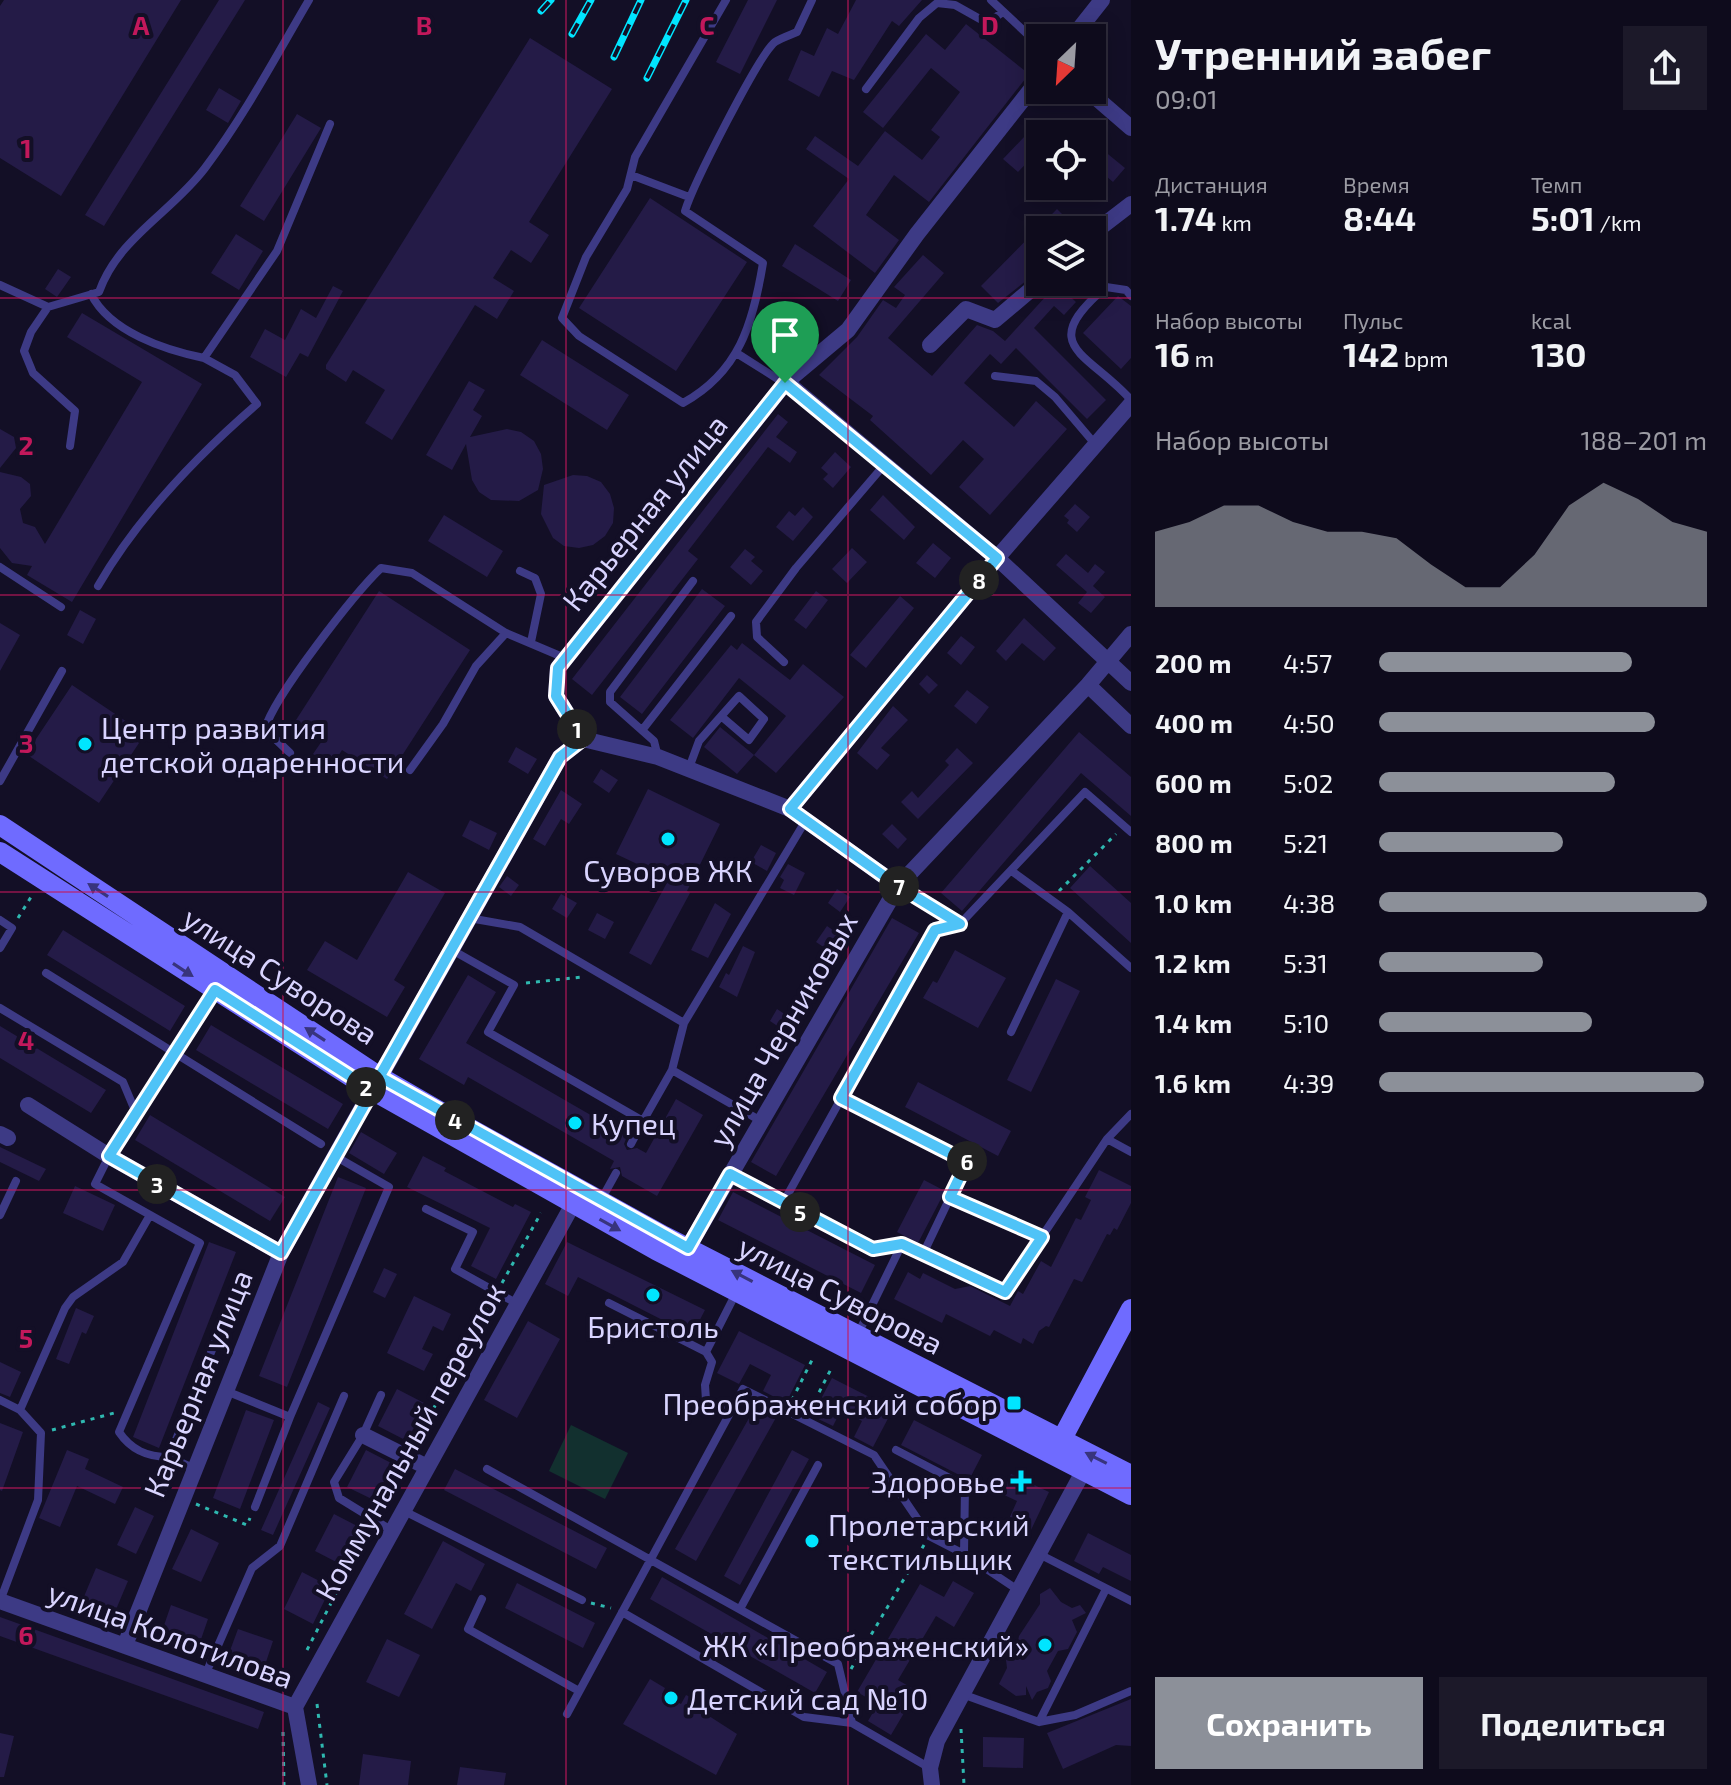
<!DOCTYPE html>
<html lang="ru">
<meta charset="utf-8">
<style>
body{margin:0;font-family:"Exo 2",sans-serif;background:#1c1929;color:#f1f3f6;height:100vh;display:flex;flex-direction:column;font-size:30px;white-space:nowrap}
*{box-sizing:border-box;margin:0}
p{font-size:26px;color:#9b9ba3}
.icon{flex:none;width:44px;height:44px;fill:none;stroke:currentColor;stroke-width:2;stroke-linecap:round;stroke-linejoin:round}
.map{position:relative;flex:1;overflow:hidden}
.sheet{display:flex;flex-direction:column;background:#0e0b1c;width:600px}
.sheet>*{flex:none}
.needle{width:52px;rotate:205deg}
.fabs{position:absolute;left:1026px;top:24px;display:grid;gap:16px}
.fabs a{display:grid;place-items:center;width:80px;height:80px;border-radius:0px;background:#0e0b1c;box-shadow:0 4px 20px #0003,0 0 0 2px #2e2b3b;font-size:40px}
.pin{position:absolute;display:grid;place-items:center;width:68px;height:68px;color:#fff;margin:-82px -34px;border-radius:50% 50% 50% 0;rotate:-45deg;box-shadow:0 0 8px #0007}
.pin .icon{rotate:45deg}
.km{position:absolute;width:40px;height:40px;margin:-20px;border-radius:50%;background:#222;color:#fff;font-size:22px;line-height:40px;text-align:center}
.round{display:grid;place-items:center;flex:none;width:84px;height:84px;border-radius:0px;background:#1c1929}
.headline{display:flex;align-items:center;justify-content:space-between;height:136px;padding:0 24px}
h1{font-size:44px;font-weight:700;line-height:60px}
.figures{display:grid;grid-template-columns:repeat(3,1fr);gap:12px;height:136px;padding:8px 24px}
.figures div{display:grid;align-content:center}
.figures b{font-size:34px;font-weight:700}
.figures small{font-size:22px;font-weight:400}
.figures p{font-size:22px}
.chart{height:224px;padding:16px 24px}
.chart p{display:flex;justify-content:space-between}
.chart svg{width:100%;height:144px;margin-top:8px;fill:#8c9099;opacity:.7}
.action{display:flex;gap:16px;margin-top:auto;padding:16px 24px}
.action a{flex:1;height:92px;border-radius:0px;background:#8c9099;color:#fff;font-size:32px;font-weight:700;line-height:92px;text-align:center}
.action a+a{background:#1c1929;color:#f1f3f6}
ul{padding:0 24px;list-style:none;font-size:26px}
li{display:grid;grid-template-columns:128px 96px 1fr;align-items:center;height:60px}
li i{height:20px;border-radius:10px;background:#8c9099}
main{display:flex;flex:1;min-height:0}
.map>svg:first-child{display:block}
.green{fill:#12302f}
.building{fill:#241b47}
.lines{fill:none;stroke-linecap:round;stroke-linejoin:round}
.path{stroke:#2fb8b0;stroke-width:3;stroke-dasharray:4 6;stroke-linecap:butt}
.lane{stroke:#3d3a85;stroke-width:8}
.street{stroke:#3d3a85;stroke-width:16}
.secondary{stroke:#6f6bff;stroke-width:20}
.rail-casing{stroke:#00e5ff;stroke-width:7}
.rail{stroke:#130f26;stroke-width:4;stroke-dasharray:12;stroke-linecap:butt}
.oneway{fill:#38347d}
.route-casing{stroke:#fff;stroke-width:16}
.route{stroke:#4fc3f7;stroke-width:10}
.grid{fill:none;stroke:#c2185b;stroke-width:2;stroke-opacity:0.55}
.poi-dot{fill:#00e5ff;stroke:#130f26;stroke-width:3}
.labels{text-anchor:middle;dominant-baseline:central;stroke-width:8;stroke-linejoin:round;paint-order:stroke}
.street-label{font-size:30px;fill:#d9d4ff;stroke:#130f26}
.poi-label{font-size:30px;fill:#d9d4ff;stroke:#130f26;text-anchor:start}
.grid-label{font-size:26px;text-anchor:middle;font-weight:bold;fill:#c2185b;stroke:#130f26;stroke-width:8;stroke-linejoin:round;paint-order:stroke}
</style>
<main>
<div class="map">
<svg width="1131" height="1785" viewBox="0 0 1131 1785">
<rect width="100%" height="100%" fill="#130f26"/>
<!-- green -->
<path class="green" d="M571,1425L628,1453L605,1499L549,1471Z"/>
<!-- building -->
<path class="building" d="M4,0H181L61,196L0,158V6Z
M219,0H245L104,226L85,215Z
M748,0H777L740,74L716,62Z
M856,0H922L899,26L892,21L854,80L832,71L819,97L788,80L801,50L814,56L827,28L838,34Z
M966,24L1029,74L929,202L894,175L866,215L899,240L875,273L813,226L849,179L806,149L815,136L858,166L885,131L922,160L940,137L931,130L960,92L931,68L883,128L863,112L926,34L945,50Z
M530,38L612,89L529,222L549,235L531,263L511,250L493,278L514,291L497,319L475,305L392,440L365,423L385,390L353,370L346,382L326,369V365Z
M219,88L241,101L228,123L206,110Z
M297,114L321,128L264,221L240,206Z
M1025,136L1039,150L1018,172L1003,159Z
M1103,150L1125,168L1113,182L1092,164Z
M650,198L747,262L676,371L579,308Z
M1057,209L1078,230H1040V270L998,303L981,286Z
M236,234L263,251L239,290L211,273Z
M795,244L851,280L838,301L782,266Z
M923,255L944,273L888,338L932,376L977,325L993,331L1005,341L1057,284L1076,302L1064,315L1054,306L1034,328L1106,400L1087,419L1016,348L1001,364L990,354L964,383L1014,427L1036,401L1067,429L990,515L959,487L984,459L963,440L931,475L870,420L873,416L819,375L857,337L883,300L896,308L905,295L894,287Z
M58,269L71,277L57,297L45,289Z
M333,286L343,291L308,357L300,353L286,377L250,357L265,329L285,340L301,309L316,318Z
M1118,296L1131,306V358L1121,369L1083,333Z
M82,313L202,384L72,602L27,575L32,566L12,563L0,548V472L21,477L30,484L31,496L20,509L23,523L35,527L45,544L142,382L67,337Z
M795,319L808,331L785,357L772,345Z
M542,340L629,395L607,430L520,375Z
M469,381L485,390L473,410L482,416L470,437L507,429L521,432L534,441L541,454L543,469L538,490L519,501L491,500L479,492L472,480L466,444L452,470L426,455Z
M778,414L788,422L776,437L797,452L790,463L768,447L688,551L698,559L592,695L572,679Z
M0,429L14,437L16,448L0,468Z
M835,452L851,467L833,488L823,479L828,474L821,468Z
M573,475L587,476L601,482L610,494L614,508L613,523L605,536L593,545L579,548L564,546L553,538L541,514L544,485Z
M883,495L915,527L904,540L870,510Z
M1075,504L1090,517L1077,532L1067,523L1069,520L1064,516Z
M803,507L813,517L793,541L776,527L789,511L795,516Z
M444,515L503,551L487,577L428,541Z
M933,543L951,558L935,578L916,563Z
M852,548L867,562L847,583L832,569Z
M745,549L755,557L751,561L763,571L751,585L730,567Z
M1066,554L1088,573L1095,564L1105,572L1093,586L1105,597L1091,613L1078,603L1087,592L1056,565Z
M702,589L725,606L642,714L620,697Z
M379,591L470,650L387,779L342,750L332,766L313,754L324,738L296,720Z
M816,591L828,600L806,629L794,620Z
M900,596L914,608L866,668L850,655Z
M80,610L96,619L83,644L67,635Z
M1024,618L1056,648L1044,661L1022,643L1006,661L996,651Z
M0,623L20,635L0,671Z
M961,636L975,647L961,665L947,653Z
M742,643L790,680L803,664L844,697L776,773L754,755L786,716L739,678L693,738L670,720L731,645L737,650Z
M927,675L938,685L929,694L919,684Z
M72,685L145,734L99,803L26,754Z
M967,690L989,707L976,724L954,706Z
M893,706L908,720L881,748L890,755L877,770L857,753Z
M720,727L754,755L737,774L704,747Z
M1079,732L1131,777V816L1081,773L962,911L941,893Z
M516,747L537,759L528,774L508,762Z
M957,748L973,763L918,819L901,802L912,791L918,798L949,765L945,761Z
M601,769L618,780L609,793L593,782Z
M648,789L720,824L687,891L690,893L651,965L629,953L669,879L616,854Z
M561,790L582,804L569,824L561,819L545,846L533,839Z
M470,820L497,833L489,850L462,836Z
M892,824L907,839L898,849L882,834Z
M761,845L776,853L767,871L751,862Z
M788,864L805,873L794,895L780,888L784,880L780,877Z
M1090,866L1131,903V943L1070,888Z
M408,872L445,893L394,980L405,987L387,1017L307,970L325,941L357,960Z
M507,876L519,885L511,896L499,887Z
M837,889L850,897L840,912L828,903Z
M561,894L577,903L567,918L552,909Z
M715,903L731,914L708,958L691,950Z
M597,913L614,922L605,939L588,930Z
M892,918L919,933L776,1176L751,1162Z
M827,926L844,938L834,954L816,942Z
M63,930L185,1006L170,1031L47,955Z
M743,946L755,952L737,997L719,987L726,973L729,975Z
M955,950L1006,978L978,1028L923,998L933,981L937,983Z
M468,975L496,992L466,1043L627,1136L624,1144L627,1150L637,1148L646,1153L676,1099L703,1115L657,1196L622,1176L620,1167L610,1169L614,1161L468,1077L464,1085L419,1059Z
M1056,979L1080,991L1031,1092L1007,1080Z
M777,1009L792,1019L785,1031L770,1021Z
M211,1025L343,1104L328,1129L196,1050Z
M0,1026L106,1090L91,1113L0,1058Z
M918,1082L1011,1131L998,1156L905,1107Z
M150,1115L285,1197L270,1221L135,1140Z
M361,1132L397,1153L384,1174L349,1153Z
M0,1147L46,1169L39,1181L0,1162Z
M423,1156L446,1168L444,1171L513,1207L515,1204L531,1212L496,1279L471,1266L490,1228L407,1187Z
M1099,1170L1131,1186V1203L1117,1230L1114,1228L1110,1235L1107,1234L1082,1282L1074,1279L1049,1327L1046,1326L1039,1331L1033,1344L1023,1338L1021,1344L994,1330L990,1336L946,1314L942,1323L894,1299L908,1272L920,1279L923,1273L955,1289L970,1286L1010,1306L1018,1291L1023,1294L1041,1261L1051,1267L1076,1218L1081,1220L1091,1200L1085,1197Z
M338,1177L366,1188L287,1387L259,1376Z
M924,1180L945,1191L918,1243L897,1232Z
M75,1186L115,1205L103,1231L63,1213Z
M733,1192L875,1265L861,1293L718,1220Z
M209,1242L236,1252L159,1448L133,1437Z
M567,1242L705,1310L692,1335L578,1277L568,1296L545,1284Z
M384,1268L397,1274L385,1298L373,1292Z
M414,1296L451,1314L443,1331L433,1326L422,1349L433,1354L424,1371L387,1353Z
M76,1308L94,1316L86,1334L82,1332L69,1364L56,1359Z
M528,1321L560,1339L517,1418L484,1400Z
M739,1331L805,1365L786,1403L763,1391L771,1375L750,1364L739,1384L717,1373Z
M0,1362L21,1372L10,1397L0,1393Z
M832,1378L893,1409L873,1447L854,1437L862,1421L841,1410L833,1426L812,1416Z
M397,1389L426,1404L407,1441L378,1426Z
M318,1402L330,1408L273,1535L261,1530Z
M757,1404L778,1414L696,1561L675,1549Z
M246,1410L274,1420L240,1509L213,1498Z
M914,1420L982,1455L969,1480L901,1445Z
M0,1423L23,1432L2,1491L0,1490Z
M67,1450L89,1459L85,1469L123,1487L115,1504L77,1486L60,1527L39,1518Z
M366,1450L395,1465L376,1501L347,1487Z
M792,1450L809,1459L740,1585L724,1576Z
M160,1467L175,1475L165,1494L150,1486Z
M455,1469L607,1548L596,1569L444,1490Z
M1011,1474L1049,1492L1031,1530L1009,1519L1017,1501L1002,1494Z
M135,1507L154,1516L136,1554L117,1545Z
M334,1514L363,1529L344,1566L315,1551Z
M191,1529L219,1543L201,1582L172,1569Z
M1088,1533L1131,1555V1581L1103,1567L1099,1574L1074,1561Z
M443,1541L485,1564L471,1591L456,1583L432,1629L404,1614Z
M96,1568L128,1581L112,1619L80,1606Z
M302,1572L331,1587L313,1624L284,1609Z
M662,1577L827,1672L815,1693L650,1599Z
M953,1581L974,1593L954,1627L936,1616L898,1680L917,1691L891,1735L868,1721L878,1704L857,1692L920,1584L944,1597Z
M517,1583L595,1623L583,1648L505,1608Z
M1050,1588L1061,1602L1072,1608L1080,1605L1086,1613L1072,1620L1077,1632L1068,1649L1058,1651L1047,1671L1051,1681L1048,1688L1037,1692L1032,1700L1026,1686V1695L1016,1696L999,1684L1007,1668L1006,1660L1016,1651L1019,1636L1040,1604V1594Z
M171,1605L208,1619L198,1648L161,1634Z
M0,1617L264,1712L258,1729L0,1636Z
M238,1629L273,1641L264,1668L228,1656Z
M387,1639L420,1655L399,1697L366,1682Z
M650,1679L665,1688L662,1694L681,1704L686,1695L714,1708L709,1716L737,1734L716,1775L623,1724Z
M1131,1699V1746L1116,1745L1063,1769L1047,1733Z
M0,1733L14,1736L4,1777H0Z
M983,1737L1024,1738L1023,1768L983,1767Z
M363,1754L411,1761L408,1785H359Z
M460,1767L506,1773L504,1785H457Z"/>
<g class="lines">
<!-- path -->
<path class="path" d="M1059,891L1116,834
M18,918L31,897
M526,983L582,977
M849,1102L957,1156
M502,1283L541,1213
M792,1400L813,1358
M810,1410L832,1367
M52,1430L114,1413
M414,1444L493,1300
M196,1504L247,1525L250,1518
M378,1511L401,1468
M591,1603L611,1608
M307,1650L369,1529
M851,1669L924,1545
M317,1704L327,1785
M961,1729L964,1785
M283,1732L284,1785"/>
<!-- lane -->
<path class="lane" d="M726,0L635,157L627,189L586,257L562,318L579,336L683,403C739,372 753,324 763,263L685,211C692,187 759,54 775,42C781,38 790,35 797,32L812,0
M991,0L1040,46
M866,89L919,18L937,3L955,5L987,23L1003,12
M631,175L689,197
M0,285L48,307L99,292C118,238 172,212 205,168C245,115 276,56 309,0
M91,294C110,332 165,350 204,358L277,251L330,124
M1131,296L1126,290L1106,287C1035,347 1088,352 1131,400
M48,307L31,332L24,351L33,373L75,411L70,446
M738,354L784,383
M995,376L1036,381L1055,397L1095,444
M0,567L61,607
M520,571L535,578L541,594L531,642
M98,586C137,518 198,455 257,404L235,375L204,358
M784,662L757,637L756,622L796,568L885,464
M643,729L731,616
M290,753L265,729C274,696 355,593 381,568L412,573L506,633L565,658
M658,757L654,741L610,702V692L693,581
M689,768L699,741L739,696L764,719L749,740L721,716
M410,770L443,724L476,666L506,633
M0,781L62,671
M1013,872L1068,912L1131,968
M898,886L960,924L1085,792L1131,832
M469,918L520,927L684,1023
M0,920L12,928L0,948
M452,950L514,985L488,1032L643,1121L672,1070L761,1121
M46,973L321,1144
M214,992L109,1156L95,1184L200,1243L119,1432C131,1450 147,1457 169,1457L218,1335
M0,1008L123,1082L136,1113
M1011,1032L1068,912
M672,1070L684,1023L806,820
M1131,1114L1107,1139L1131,1152
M631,1144L643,1121
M730,1174L873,1249L902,1244
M950,1197L1042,1237
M601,1200L616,1173
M783,1203L935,930L960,924
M426,1209L473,1232L455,1269L516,1303
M0,1215L16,1181
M923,1254L967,1162
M609,1303L706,1352L736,1293
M857,1336L902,1244L1005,1292L1107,1139
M706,1352L712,1362L705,1385L706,1400L730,1412
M226,1391L290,1417L255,1507
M381,1395L363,1435L334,1482L339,1498L391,1530
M0,1400L20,1410L41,1433L38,1500L0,1601
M20,1410L65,1308L73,1297L123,1262L150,1215
M290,1417L389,1187L333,1155
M896,1450L965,1486L964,1554L1018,1590
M169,1457L195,1469
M487,1469L838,1664L852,1723
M404,1511L582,1600
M1039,1554L1131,1601
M482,1599L468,1629L579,1691
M740,1609L818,1465
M622,1612L804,1717L852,1723L930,1768
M206,1673L252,1568L280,1546L344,1396
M962,1694L1039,1722L1075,1715L1131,1691
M567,1714L743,1389L874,1455L929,1536L964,1554
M1039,1722L1106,1589"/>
<!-- street -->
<path class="street" d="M1072,38L1102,0
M1087,90L1131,128
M1092,234L1131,204
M930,345L966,309L995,320L1040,282
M786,382L997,558L1131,683
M1088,685L1131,726
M790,809L997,558L1131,404
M898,886L790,809L658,757L583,739L556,696L558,668L786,382L848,330L917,234L1040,78
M380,1077L560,757L583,739
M28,1105L109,1156L281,1253
M0,1134L8,1138
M688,1248L898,886L1088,685L1131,634
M363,1435L425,1466
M0,1601L295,1707L309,1785
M125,1645L281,1253L372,1090
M295,1707L573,1204
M932,1785L930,1768L937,1741L1084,1470"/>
<!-- secondary -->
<path class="secondary" d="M0,825L380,1077L458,1122L664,1236L1131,1475
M0,852L372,1090L656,1250L1131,1495
M1056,1450L1131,1309"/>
<defs>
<path id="rail" d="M541,11L551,0
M572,34L591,0
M614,57L641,0
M647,78L686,0"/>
</defs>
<!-- rail casing -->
<use href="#rail" class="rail-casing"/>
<!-- rail -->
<use href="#rail" class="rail"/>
</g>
<!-- one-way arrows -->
<defs><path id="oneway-solid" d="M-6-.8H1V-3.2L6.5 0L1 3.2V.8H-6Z" transform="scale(2)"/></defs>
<g class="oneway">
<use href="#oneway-solid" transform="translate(98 890) rotate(-147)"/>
<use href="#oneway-solid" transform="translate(183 970) rotate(33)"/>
<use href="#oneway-solid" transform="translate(315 1034) rotate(-147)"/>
<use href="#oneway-solid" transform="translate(610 1225) rotate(29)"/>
<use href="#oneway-solid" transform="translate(742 1276) rotate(-152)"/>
<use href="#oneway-solid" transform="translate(1096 1458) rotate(-153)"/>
</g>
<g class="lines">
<defs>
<path id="route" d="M785,383L558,668L556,696L583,739L560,757L372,1090L215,990L109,1156L281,1253L380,1077L688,1248L730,1174L873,1249L902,1244L1005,1292L1042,1237L950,1197L967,1162L841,1098L935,930L960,924L898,886L790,809L997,558L785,383"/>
</defs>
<!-- route casing -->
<use href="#route" class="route-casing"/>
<!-- route -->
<use href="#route" class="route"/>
</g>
<!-- grid -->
<path class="grid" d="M283,0V1785M566,0V1785M848,0V1785M0,298H1131M0,595H1131M0,892H1131M0,1190H1131M0,1488H1131"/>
<!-- markers -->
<g class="poi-dot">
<circle cx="85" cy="744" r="8"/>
<circle cx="668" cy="839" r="8"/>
<circle cx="575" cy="1123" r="8"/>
<circle cx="653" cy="1295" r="8"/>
<rect x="1006" y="1395" width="16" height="16" rx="4"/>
<path d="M1017 1469h8v8h8v8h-8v8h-8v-8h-8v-8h8z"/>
<circle cx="812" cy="1541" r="8"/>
<circle cx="1045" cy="1645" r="8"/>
<circle cx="671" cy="1698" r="8"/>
</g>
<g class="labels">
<!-- street labels -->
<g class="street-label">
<text transform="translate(644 512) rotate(-51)">Карьерная улица</text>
<text transform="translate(281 975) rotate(33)">улица Суворова</text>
<text transform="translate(782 1029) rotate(-60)">улица Черниковых</text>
<text transform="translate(841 1294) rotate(27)">улица Суворова</text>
<text transform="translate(197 1383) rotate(-68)">Карьерная улица</text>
<text transform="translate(409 1441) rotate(-61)">Коммунальный переулок</text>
<text transform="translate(171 1634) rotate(20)">улица Колотилова</text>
</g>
<!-- poi labels -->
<g class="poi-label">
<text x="101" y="727">Центр развития<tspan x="101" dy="34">детской одаренности</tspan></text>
<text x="668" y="870" text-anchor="middle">Суворов ЖК</text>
<text x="591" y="1123">Купец</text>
<text x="653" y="1326" text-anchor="middle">Бристоль</text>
<text x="998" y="1403" text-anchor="end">Преображенский собор</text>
<text x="1005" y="1481" text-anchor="end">Здоровье</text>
<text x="828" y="1524">Пролетарский<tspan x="828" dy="34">текстильщик</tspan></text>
<text x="1029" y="1645" text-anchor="end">ЖК «Преображенский»</text>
<text x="687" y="1698">Детский сад №10</text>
</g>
</g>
<g class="grid-label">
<text x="141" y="35">A</text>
<text x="424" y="35">B</text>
<text x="707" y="35">C</text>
<text x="990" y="35">D</text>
<text x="26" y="158">1</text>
<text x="26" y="455">2</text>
<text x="26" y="753">3</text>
<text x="26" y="1050">4</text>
<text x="26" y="1348">5</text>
<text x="26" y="1645">6</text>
</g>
</svg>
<div class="fabs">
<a><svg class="needle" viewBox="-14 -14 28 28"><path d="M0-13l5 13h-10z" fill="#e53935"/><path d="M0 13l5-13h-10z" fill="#9b9ba3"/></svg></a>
<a><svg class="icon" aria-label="locate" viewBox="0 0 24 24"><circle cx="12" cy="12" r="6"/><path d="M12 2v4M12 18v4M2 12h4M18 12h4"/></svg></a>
<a><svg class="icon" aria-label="layers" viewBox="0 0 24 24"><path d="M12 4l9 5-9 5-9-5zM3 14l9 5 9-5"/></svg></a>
</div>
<div class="pin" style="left:785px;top:383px;background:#1e9e55"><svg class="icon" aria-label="arrive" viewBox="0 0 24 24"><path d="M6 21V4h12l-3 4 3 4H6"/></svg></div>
<b class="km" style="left:577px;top:729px">1</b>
<b class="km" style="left:366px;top:1087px">2</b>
<b class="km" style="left:157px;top:1184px">3</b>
<b class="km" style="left:455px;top:1120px">4</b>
<b class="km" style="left:800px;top:1212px">5</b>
<b class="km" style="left:967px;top:1161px">6</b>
<b class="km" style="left:899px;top:886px">7</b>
<b class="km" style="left:979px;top:580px">8</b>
</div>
<section class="sheet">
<div class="headline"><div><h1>Утренний забег</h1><p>09:01</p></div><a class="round"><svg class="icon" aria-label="share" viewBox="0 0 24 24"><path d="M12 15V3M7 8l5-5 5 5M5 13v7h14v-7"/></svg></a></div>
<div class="figures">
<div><p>Дистанция</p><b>1.74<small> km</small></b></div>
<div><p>Время</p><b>8:44</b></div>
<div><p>Темп</p><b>5:01<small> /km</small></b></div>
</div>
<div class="figures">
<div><p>Набор высоты</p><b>16<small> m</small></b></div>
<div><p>Пульс</p><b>142<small> bpm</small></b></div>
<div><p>kcal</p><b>130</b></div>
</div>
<div class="chart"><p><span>Набор высоты</span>188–201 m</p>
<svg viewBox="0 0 160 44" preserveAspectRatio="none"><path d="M0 44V21L10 18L20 13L30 13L40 18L50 21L60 21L70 23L80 31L90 38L100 38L110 28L120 13L130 6L140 11L150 18L160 21V44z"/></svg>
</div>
<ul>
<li><b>200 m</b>4:57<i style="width:77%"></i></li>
<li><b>400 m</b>4:50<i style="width:84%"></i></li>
<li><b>600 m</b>5:02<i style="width:72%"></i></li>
<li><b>800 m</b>5:21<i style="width:56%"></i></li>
<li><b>1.0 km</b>4:38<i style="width:100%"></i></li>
<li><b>1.2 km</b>5:31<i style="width:50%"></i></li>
<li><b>1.4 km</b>5:10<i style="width:65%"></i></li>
<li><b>1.6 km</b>4:39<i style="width:99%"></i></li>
</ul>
<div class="action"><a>Сохранить</a><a>Поделиться</a></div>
</section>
</main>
